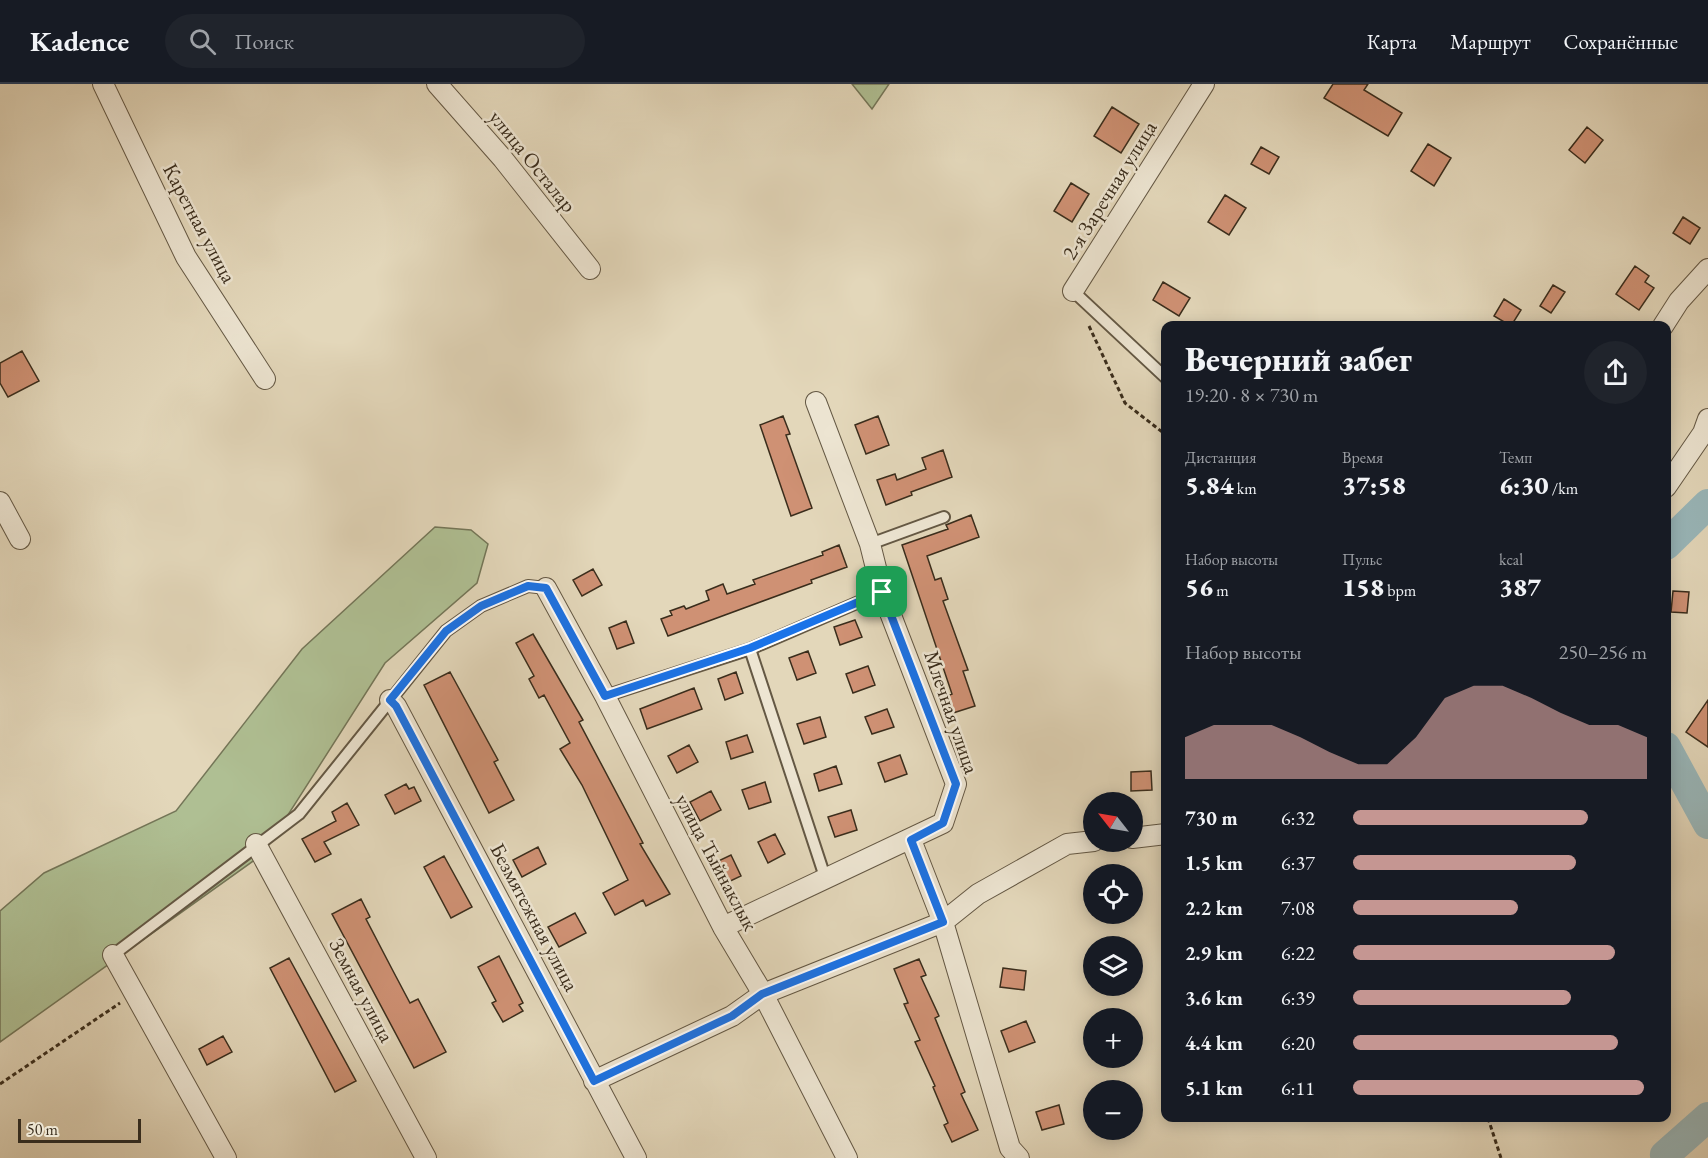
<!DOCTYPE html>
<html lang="ru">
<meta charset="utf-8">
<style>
body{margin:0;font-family:"EB Garamond",serif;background:#20242c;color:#f1f3f6;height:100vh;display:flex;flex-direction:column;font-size:22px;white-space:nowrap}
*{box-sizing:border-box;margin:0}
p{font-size:20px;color:#9ea1a6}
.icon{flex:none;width:33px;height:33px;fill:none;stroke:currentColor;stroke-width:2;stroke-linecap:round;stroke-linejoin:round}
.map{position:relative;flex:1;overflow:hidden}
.sheet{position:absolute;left:1161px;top:237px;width:510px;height:801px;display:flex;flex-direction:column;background:#171b24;border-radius:12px;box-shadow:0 3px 15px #0003}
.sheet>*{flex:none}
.needle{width:39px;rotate:301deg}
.controls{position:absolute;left:1083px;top:708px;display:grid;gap:12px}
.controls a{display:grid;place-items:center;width:60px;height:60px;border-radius:50%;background:#171b24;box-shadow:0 3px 15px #0003;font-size:30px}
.scale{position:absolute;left:18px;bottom:15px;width:123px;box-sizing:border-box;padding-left:6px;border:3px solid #3a2d1c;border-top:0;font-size:16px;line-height:21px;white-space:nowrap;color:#3a2d1c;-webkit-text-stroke:4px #ede5d2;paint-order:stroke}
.pin{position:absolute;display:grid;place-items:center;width:51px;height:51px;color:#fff;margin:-26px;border-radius:12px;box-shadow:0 3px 9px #0006}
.round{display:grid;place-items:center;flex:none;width:63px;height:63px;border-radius:32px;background:#20242c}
.summary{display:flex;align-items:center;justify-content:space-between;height:102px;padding:0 24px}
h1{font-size:33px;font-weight:800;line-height:45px}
.metrics{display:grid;grid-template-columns:repeat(3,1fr);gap:9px;height:102px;padding:6px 24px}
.metrics div{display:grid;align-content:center}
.metrics b{font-size:26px;font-weight:800}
.metrics small{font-size:16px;font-weight:400}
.metrics p{font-size:16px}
.chart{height:168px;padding:12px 24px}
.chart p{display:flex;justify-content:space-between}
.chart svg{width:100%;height:108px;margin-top:6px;fill:#c59692;opacity:.7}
ul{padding:0 24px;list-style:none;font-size:20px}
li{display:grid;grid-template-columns:96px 72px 1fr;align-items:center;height:45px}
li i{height:15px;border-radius:8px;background:#c59692}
header{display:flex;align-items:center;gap:36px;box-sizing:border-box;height:84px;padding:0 30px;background:#171b24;border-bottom:2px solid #363941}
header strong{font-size:28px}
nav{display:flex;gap:33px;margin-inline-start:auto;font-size:21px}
.search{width:420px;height:54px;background:#20242c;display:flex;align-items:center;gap:15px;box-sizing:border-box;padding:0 21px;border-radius:33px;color:#9ea1a6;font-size:22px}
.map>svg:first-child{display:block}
.green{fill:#afbf93;stroke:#747658;stroke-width:1.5}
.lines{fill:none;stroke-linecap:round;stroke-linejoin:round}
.river{stroke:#99b7ba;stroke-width:30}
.building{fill:#cf9174;stroke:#3a2d1c;stroke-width:1.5}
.service-casing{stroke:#645844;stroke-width:14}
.minor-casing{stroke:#645844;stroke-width:22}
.path{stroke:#3a2d1c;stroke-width:3;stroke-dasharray:4.5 3;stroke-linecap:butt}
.service{stroke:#ede5d2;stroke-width:10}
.minor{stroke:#ede5d2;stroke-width:20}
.route-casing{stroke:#fff;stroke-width:12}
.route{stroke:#1a73e8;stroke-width:8}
.labels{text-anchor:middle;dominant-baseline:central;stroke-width:5;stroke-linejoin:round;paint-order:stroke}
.street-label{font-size:21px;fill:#3a2d1c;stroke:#ede5d2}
</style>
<header>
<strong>Kadence</strong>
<div class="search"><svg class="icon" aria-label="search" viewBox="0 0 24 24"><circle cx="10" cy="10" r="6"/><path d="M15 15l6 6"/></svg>Поиск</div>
<nav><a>Карта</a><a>Маршрут</a><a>Сохранённые</a></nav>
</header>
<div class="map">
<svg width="1708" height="1074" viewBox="0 0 1708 1074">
<rect width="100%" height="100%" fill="#e3d7ba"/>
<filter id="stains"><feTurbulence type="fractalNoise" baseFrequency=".00333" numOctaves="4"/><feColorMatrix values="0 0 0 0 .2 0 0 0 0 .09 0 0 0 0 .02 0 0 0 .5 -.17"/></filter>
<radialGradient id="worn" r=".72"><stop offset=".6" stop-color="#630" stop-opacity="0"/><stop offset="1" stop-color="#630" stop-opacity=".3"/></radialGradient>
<!-- green -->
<path class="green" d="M852,0H889L872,25Z
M435,443L471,446L488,460L477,499L385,579L263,770L0,958V827L44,789L176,727L302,565Z"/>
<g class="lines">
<!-- river -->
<path class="river" d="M1666,461L1708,420
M1666,663L1708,740
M1666,1074L1665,1071L1708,1033"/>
</g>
<!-- building -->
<path class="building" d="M1333,0H1368L1364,6L1402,29L1388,52L1324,14Z
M1112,23L1139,40L1121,69L1094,52Z
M1587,43L1603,56L1585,79L1569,66Z
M1428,60L1451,74L1434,102L1411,87Z
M1261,63L1279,73L1269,90L1251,80Z
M1071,99L1089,110L1072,138L1054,127Z
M1225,111L1246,124L1229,151L1208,138Z
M1683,133L1700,144L1690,160L1673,149Z
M1635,182L1649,192L1645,198L1654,204L1639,226L1616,210Z
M1163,198L1190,214L1179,232L1153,216Z
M1553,201L1565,208L1551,229L1540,222Z
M1504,215L1521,226L1511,242L1494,232Z
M22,267L39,297L8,313L0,299V279Z
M783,332L790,350L786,351L812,424L791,432L760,341Z
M878,332L889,361L866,370L855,341Z
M943,366L952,393L911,408L912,411L886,421L877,396L895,390L897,396L926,385L922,374Z
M971,431L979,453L927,472L935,496L941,494L948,515L943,517L968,586L963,587L975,622L953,629L947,612L952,610L902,461L948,445L946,441Z
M839,461L847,483L811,496L812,499L668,552L661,535L672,531L670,527L684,522L686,525L709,516L706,507L723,500L727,510L755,500L753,496L823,471L822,468Z
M593,485L602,501L582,512L573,496Z
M1673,507L1689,508L1687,529L1671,528Z
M855,536L862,553L840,561L834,543Z
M626,537L634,559L617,565L609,544Z
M533,550L583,636L579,638L643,759L640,760L670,810L646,822L643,816L615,831L603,809L628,796L582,701L560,665L570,659L544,611L539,614L529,595L534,592L516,559Z
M808,567L816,589L797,596L789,574Z
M868,582L875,601L853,609L846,590Z
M450,588L498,676L494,678L514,716L489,729L424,601Z
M736,588L743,609L725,616L718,595Z
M694,604L702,625L647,645L640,625Z
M1708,616V663L1686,648Z
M887,625L894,643L872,650L865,633Z
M820,633L826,653L804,660L797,640Z
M747,651L753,668L731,675L726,658Z
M689,661L698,678L677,689L668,672Z
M900,671L907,690L885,698L878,679Z
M836,682L842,700L819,707L814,690Z
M1151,687L1152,706L1131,707V688Z
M765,698L771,718L749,725L742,706Z
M406,700L409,705L414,703L421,717L395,730L385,711Z
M711,707L721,726L700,737L690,718Z
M347,719L359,741L324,758L331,770L315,778L302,755L336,737L332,728Z
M851,726L857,746L835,753L828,733Z
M775,750L785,770L768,779L758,758Z
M538,763L546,780L522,793L513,776Z
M731,771L741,792L724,800L714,779Z
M444,772L472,823L451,834L424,783Z
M361,815L370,833L366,835L392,885L410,919L418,915L446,968L414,984L332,830Z
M575,829L586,849L559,863L548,843Z
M499,872L523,919L519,921L523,927L503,938L492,919L496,917L478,883Z
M289,874L356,997L335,1008L270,884Z
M919,875L926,891L921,893L939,932L935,934L965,1008L961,1010L978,1046L952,1058L944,1041L948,1039L933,1003L935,1002L915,958L920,956L904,920L908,919L894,885Z
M1003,884L1026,887L1024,906L1000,903Z
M1026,937L1035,958L1009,968L1001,947Z
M223,952L232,968L207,981L199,965Z
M1059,1021L1064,1040L1042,1046L1036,1028Z"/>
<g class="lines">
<defs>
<path id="service" d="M1073,207L1166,294
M870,460L944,433
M750,565L826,796
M605,612L750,565L882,508
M113,871L299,730L446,547L481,522L528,502L546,504"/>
<path id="minor" d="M103,0L186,173L265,295
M437,0L503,75L590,185
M1073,207L1204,0
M1663,242L1679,217L1708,185
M1666,403L1703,349L1708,335
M0,418L20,455
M546,504L605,612L723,843L763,910L847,1074
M390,616L396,622L636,1074
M1132,754L1166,750
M911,756L943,838L1010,1064L1019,1074
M256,760L426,1074
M723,843L943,739L956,700L882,508L870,460L816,318
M113,871L226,1074
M594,997L732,932L763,910L943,838L978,810L1067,760L1094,757"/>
</defs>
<!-- service casing -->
<use href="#service" class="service-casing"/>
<!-- minor casing -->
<use href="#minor" class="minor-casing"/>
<!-- path -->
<path class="path" d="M1089,242L1125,319L1166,351
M0,1000L120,919
M1488,1034L1501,1074"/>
<!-- service -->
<use href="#service" class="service"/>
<!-- minor -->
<use href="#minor" class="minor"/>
</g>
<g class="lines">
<defs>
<path id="route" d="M528,502L546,504L605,612L750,564L882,508L956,700L943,739L911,756L943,838L762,910L732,932L594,997L396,622L390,616L446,547L481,522Z"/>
</defs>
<!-- route casing -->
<use href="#route" class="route-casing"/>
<!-- route -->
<use href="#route" class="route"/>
</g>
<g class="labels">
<!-- street labels -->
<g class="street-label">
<text transform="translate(533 77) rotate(51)">улица Осталар</text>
<text transform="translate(1109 106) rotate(-58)">2-я Заречная улица</text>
<text transform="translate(200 139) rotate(62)">Каретная улица</text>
<text transform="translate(952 628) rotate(71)">Млечная улица</text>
<text transform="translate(717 778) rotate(62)">улица Тыйнаклык</text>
<text transform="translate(535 833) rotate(62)">Безмятежная улица</text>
<text transform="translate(362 906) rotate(62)">Земная улица</text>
</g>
</g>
<rect width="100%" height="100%" filter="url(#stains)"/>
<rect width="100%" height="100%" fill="url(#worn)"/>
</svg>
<div class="controls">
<a><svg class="needle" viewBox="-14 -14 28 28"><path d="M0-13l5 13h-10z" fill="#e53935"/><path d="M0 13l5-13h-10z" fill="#9ea1a6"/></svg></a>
<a><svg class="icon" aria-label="locate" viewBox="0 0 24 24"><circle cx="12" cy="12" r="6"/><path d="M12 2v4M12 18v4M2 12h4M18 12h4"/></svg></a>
<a><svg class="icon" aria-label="layers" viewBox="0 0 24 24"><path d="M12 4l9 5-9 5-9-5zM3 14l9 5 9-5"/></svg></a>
<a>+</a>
<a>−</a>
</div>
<div class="scale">50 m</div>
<div class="pin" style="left:882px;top:508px;background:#1e9e55"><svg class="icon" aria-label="arrive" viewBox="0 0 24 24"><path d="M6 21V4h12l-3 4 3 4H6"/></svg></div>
<section class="sheet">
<div class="summary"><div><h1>Вечерний забег</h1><p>19:20 · 8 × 730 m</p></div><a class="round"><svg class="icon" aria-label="share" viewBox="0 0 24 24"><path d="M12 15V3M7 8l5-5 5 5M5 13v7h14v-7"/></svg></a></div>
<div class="metrics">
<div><p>Дистанция</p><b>5.84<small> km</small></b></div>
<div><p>Время</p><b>37:58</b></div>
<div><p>Темп</p><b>6:30<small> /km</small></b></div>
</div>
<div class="metrics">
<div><p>Набор высоты</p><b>56<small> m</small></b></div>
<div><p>Пульс</p><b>158<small> bpm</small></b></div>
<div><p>kcal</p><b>387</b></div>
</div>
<div class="chart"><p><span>Набор высоты</span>250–256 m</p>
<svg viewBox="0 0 160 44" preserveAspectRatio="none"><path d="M0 44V27L10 22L20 22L30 22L40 27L50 33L60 38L70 38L80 27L90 11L100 6L110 6L120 11L130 17L140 22L150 22L160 27V44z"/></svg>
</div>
<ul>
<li><b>730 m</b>6:32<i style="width:80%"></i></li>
<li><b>1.5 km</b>6:37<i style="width:76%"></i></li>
<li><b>2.2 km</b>7:08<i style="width:56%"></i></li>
<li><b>2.9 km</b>6:22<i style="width:89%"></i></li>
<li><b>3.6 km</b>6:39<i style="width:74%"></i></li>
<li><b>4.4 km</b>6:20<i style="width:90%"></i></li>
<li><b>5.1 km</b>6:11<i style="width:99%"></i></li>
</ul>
</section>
</div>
